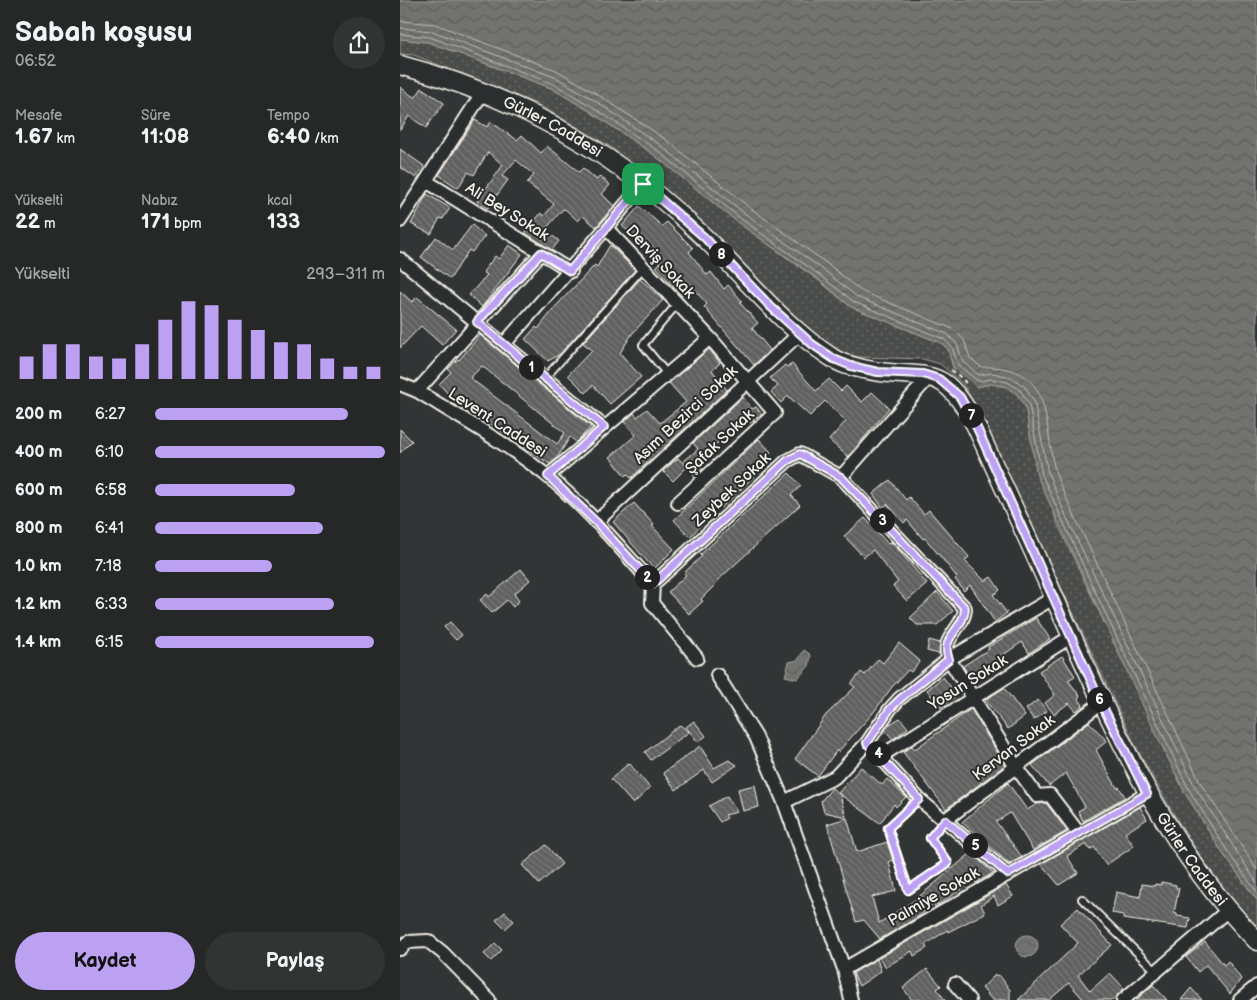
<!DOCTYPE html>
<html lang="tr">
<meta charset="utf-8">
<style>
body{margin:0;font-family:"Balsamiq Sans",sans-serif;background:#323434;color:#f1f3f6;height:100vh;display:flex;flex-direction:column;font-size:19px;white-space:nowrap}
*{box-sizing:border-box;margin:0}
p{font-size:16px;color:#a4a6a8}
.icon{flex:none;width:28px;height:28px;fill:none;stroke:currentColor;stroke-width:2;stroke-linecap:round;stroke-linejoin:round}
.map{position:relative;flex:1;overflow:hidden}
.panel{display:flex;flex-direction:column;background:#262828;width:400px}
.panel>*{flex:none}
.pin{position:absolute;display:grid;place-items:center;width:42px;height:42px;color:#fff;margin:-21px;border-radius:10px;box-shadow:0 2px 8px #0006}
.km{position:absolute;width:25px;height:25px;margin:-12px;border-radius:50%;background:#222;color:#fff;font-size:14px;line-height:25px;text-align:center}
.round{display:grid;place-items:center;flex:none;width:52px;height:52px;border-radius:26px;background:#323434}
.summary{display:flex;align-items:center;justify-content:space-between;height:85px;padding:0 15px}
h1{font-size:28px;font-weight:800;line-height:38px}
.metrics{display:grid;grid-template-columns:repeat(3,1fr);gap:8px;height:85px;padding:5px 15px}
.metrics div{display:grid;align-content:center}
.metrics b{font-size:21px;font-weight:800}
.metrics small{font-size:14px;font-weight:400}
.metrics p{font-size:14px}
.chart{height:140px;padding:10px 15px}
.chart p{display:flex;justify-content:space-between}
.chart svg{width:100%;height:90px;margin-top:5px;stroke:#bca0f2;stroke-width:6}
.primary-button{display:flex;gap:10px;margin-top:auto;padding:10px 15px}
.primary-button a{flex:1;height:58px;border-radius:30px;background:#bca0f2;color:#111;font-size:20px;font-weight:800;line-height:58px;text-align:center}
.primary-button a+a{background:#323434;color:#f1f3f6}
ul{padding:0 15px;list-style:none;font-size:16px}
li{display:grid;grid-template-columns:80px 60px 1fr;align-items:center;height:38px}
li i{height:12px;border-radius:6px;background:#bca0f2}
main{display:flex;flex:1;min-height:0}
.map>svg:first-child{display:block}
.grass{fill:url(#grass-dots);stroke:#a09f9a}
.water{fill:url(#water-waves);stroke:#a6a5a0}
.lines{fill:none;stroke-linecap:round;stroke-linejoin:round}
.shore{stroke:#c0bfb8;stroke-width:1}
.building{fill:url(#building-back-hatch);stroke:#f4f1e8;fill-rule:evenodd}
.lane-casing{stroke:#f4f1e8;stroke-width:10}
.street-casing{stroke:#f4f1e8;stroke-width:16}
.secondary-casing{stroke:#f4f1e8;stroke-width:21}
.path{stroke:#f4f1e8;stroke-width:2;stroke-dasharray:4 4;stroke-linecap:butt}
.lane{stroke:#2a2d2e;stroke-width:6}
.street{stroke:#2a2d2e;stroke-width:12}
.secondary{stroke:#2a2d2e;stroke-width:18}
.route-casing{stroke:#fff;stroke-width:10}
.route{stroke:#bca0f2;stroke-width:6}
.labels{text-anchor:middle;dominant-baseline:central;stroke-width:4;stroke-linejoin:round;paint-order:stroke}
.street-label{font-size:16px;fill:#f4f1e8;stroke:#2a2d2e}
</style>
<main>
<section class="panel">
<div class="summary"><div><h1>Sabah koşusu</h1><p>06:52</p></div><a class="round"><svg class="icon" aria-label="share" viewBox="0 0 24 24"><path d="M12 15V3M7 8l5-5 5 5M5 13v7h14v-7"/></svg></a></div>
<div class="metrics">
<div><p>Mesafe</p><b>1.67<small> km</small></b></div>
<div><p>Süre</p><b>11:08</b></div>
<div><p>Tempo</p><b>6:40<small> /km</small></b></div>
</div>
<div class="metrics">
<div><p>Yükselti</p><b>22<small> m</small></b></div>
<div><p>Nabız</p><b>171<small> bpm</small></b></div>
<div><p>kcal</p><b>133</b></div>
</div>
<div class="chart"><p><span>Yükselti</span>293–311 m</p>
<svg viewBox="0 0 160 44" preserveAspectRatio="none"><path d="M5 44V33M15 44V27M25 44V27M35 44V33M45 44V34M55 44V27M65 44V15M75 44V6M85 44V8M95 44V15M105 44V20M115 44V26M125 44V27M135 44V34M145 44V38M155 44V38"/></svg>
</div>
<ul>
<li><b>200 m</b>6:27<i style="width:84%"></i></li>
<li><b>400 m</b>6:10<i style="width:100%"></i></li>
<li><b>600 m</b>6:58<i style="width:61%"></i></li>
<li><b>800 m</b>6:41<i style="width:73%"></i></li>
<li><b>1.0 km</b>7:18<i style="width:51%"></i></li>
<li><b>1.2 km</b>6:33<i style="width:78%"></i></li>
<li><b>1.4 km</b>6:15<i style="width:95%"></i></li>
</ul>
<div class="primary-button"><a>Kaydet</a><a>Paylaş</a></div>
</section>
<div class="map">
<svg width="857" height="1000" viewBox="0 0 857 1000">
<defs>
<pattern id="grass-dots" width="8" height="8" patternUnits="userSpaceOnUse" patternTransform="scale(1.25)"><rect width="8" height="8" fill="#4b4d4c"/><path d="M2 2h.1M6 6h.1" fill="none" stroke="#666766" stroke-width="1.8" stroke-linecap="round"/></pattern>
<pattern id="water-waves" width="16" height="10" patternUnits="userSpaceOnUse" patternTransform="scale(1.25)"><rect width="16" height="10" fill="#727370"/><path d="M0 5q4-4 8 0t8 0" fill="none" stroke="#5e5e5b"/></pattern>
<pattern id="building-back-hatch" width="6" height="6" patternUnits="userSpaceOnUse" patternTransform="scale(1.25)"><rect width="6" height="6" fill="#5f605f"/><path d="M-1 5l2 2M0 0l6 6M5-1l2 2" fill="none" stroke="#777776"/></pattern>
</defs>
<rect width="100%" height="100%" fill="#323535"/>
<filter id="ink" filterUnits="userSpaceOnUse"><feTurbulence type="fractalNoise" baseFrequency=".02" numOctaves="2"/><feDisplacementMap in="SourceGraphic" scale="10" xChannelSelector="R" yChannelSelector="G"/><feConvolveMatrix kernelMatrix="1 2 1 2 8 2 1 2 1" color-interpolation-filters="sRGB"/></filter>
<g filter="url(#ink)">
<!-- grass -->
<path class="grass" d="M0,39L28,42L151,88L188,110L254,155L337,222L418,280L451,307L541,343L548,349L553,368L592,384L606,387L617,394L625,406L656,521L785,793L824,855L857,900V928L812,874L776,818L736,747L575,404L562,383L540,364L523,359L458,357L442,352L402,330L306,228L211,147L137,104L14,55L0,54Z"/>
<!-- water -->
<path class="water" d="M0,0H857V900L824,855L785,793L755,732L637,476L625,406L617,394L606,387L592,384L577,387L553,367L548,349L541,343L451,307L418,279L337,222L254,155L188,110L151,88L28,42L0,39Z
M404,650L411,655L409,666L397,679L385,676L389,662L398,660Z
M616 946a11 11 0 1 1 22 0a11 11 0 1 1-22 0Z"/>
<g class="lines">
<!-- shore -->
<path class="shore" d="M0,21L35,24L158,71L197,94L265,139L349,207L429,265L461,291L553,329L564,340L570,358L581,367C655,364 642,419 655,470C659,485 667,499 673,513L801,784L857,870
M0,28L32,31L157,78L194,100L260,145L344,213L425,271L457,297L547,334L557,344L563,362L579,375L592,373L611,377L625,387L634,401L648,473L666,516L795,787L857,883
M0,34L30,37L154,84L191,106L257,150L340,218L421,276L454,302L544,339L552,347L558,365L578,381L592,379L608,382L620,390L629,404L642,475L692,585L789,790L828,852L857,892"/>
</g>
<!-- building -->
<path class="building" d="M0,87L15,98L22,88L44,103L26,128L9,116L0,130Z
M75,120L87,127L91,122L117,140L122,135L141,153L147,146L179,172L183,168L197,180L200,176L210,185L202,194L214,206L196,227L183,216L178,221L165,209L162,210L145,230L159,241L152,250L125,233L141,213L144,216L154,204L127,183L134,175L116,160L102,176L108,180L87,209L77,201L103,165L88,152L74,175L68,172L58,188L39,175Z
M0,149L24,166L16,178L0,167Z
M27,194L50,208L43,219L40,218L31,234L11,224Z
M239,206L262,226L267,222L293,248L289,252L307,275L311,272L324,289L328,285L342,301L340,303L358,323L352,328L370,350L354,365L304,307L307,304L292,287L282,296L256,267L260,263L244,245L222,226Z
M72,225L85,236L72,252L69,250L50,279L21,257L36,237L53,250Z
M109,245L122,254L82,307L69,295L87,275L83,272L95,256L99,259Z
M210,245L235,270L160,354L148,361L125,339L136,327L138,329L156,306L195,265L197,267Z
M240,279L263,300L232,334L220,353L241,377L210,404L193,385L186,393L168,375L192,350L183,343Z
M0,291L12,302L17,297L56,329L42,345L21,326L0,348Z
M80,335L191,427L176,442L170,437L157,458L150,464L118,444L57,398L55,401L39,384L51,372L48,369L58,359L59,360ZM82,366L165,433L157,444L70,378Z
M309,349L320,363L312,370L327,390L231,478L227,474L225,476L210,457L236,435L224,422L234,413L237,417L247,409L260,423L270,415L286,402L269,383Z
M392,364L416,391L429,379L441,391L446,386L462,402L472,392L489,408L448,457L429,440L446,421L425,401L410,416L388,396L381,403L371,392L378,386L370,378L385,365L387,367Z
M343,397L352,409L356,407L362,414L350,423L347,418L339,423L321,441L311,447L312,448L296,461L303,469L295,476L283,462L298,449L293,443Z
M0,429L12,441L0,453Z
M359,439L371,452L361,460L366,465L321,508L319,505L290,537L274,520Z
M278,458L287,467L273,481L263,471Z
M389,473L401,486L391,495L400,505L317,581L318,582L301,599L303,601L289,614L268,592L286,575L284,573L302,556L300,555Z
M490,480L506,500L509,497L524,514L529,510L569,557L565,561L585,581L591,577L600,590L593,595L607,613L595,622L570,585L564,591L555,579L557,577L525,538L523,539L507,520L504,523L487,504L483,508L473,494Z
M234,503L254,525L252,526L274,549L254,569L213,522Z
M465,518L488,544L491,542L497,548L527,584L507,601L493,586L498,582L473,550L464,557L444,536Z
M121,569L130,580L114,594L119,601L113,607L107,600L92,613L80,600L87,594L89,597Z
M537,592L553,611L537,625H517L510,618Z
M636,618L650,639L629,653L622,642L570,678L563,666L589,649L588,647Z
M50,622L62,635L56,640L44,627Z
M529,640L540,643L539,654L527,651Z
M499,643L520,661L511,672L508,670L492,687L473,713L438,752L437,750L418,776L395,759L426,715L455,687L451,684L461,672L465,675L478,659L483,663Z
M662,656L675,676L668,680L680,696L678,698L683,705L676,711L669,703L654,714L645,703L655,695L639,671Z
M543,677L557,695L541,708L527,690Z
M604,688L625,716L608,729L585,700Z
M638,700L647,711L634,720L626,709Z
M571,709L605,765L546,809L503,752L512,746L515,749Z
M500,718L508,728L493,739L485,730L490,724Z
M294,721L306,736L298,742L286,727Z
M689,722L707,741L696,750L717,788L719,787L725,797L683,821L678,811L685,807L666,773L649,786L632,765Z
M280,725L289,732L251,760L245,752Z
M300,746L314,768L329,760L337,765L312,782L304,770L276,790L263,773Z
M229,763L250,788L233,804L211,779Z
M461,767L482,785L487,779L506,797L496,807L494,804L480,823L438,793Z
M608,783L627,810L637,804L646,803L667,831L633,850L610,813L596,822L622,857L609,864L562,822Z
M355,785L359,807L343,811L338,789Z
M432,788L440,795L446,817L424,812L421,801Z
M327,796L337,812L325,815L327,818L320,822L309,806Z
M740,807L747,819L725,833L734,846L706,865L694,847L690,850L686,844L667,856L678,873L659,885L641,864Z
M447,818L457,852L487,842L493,860L489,862L496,891L472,897L479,923L515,900L571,853L593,873L576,883L574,881L535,907L533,904L518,917L480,939L464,920L456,922L427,824Z
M146,845L162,864L139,884L122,865Z
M761,882L776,885V888H779L774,913L777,914V916L790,918L788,928L723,919V915L712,913L716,892L740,897L742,884L755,886V884L761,885Z
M606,885L613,896L598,905L594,896L581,905L585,913L548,932L547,930L525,945L527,948L514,956L512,951L486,967L479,958Z
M678,908L712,945L678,975L690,991L710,973L724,988L715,1000H684L669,983L649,1000H618L678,943L660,924Z
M105,912L114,921L105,929L96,920Z
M805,942L824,965L828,961L841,979L830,994L806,965L798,972L786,957Z
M95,943L102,950L91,961L84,954Z
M477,959L481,971L459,986L453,973Z
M527,969L541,986L537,989L545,1000H512L503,988Z
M595,975L600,976L610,990V1000H592L582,988Z
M753,985L767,1000H736Z
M791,988L802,1000H781Z"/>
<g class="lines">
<defs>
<path id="lane" d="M267,374L243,345L277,304
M145,378L243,268
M519,799L488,828L509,890L548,863L530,838L545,820
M682,899L756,971"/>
<path id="street" d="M26,181L171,271
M243,184L206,228L310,338L375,413L278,503
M0,221L83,92
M0,259L204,427
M104,344L206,228
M0,384L17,391C61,418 106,443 146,475C186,506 219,547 253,584L252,603L297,658
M17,391L141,253
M148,476L310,338
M441,477L530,376
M196,522L399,334
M253,584L387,461L400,454L441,477L565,608C565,628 539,638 549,659L616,767L637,796L650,795L678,832
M317,675L356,737L384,802L444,969L451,1000
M476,752L519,799L608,874
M481,756L672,636
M384,802L435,777L467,743L490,709L499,699L549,659L655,597
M545,820L701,703
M0,949L8,942L28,941L43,953L89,1000
M444,969L747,794
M555,984L569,1000
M723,1000L827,911
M840,1000L857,986"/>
<g id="secondary">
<path id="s1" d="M0,65C118,96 218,153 305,238C347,279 382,325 431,357C440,364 452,366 463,369C528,383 540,357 577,428C602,484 629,540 654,597C711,721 760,842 857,941"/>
</g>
</defs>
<!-- lane casing -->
<use href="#lane" class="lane-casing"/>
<!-- street casing -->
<use href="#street" class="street-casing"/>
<!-- secondary casing -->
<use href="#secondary" class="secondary-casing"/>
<!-- path -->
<path class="path" d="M551,370L563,379L567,385"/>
<!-- lane -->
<use href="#lane" class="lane"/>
<!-- street -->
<use href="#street" class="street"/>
<!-- secondary -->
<use href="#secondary" class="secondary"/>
</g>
</g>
<g class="lines" filter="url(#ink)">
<defs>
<path id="route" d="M243,184L304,237L371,307L412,344L434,359L451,366L478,372L523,374L539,379L560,397L577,428L701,703L747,794L608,874L545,820L530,838L548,863L508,890L488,828L519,799L467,743L490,709L500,699L549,659C539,638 565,628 565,608L441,477L400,454L387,461L253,584L196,522L148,476L204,427L77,322L141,253L170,271Z"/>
</defs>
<!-- route casing -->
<use href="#route" class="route-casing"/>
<!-- route -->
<use href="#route" class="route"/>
</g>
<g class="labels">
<!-- street labels -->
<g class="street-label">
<text stroke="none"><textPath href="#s1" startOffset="165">Gürler Caddesi</textPath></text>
<text transform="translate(107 212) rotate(32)">Ali Bey Sokak</text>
<text transform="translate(260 262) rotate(47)">Derviş Sokak</text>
<text transform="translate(286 415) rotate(-43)">Asım Bezirci Sokak</text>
<text transform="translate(97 423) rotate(33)">Levent Caddesi</text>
<text transform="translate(320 442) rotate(-43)">Şafak Sokak</text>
<text transform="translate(332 490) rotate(-43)">Zeybek Sokak</text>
<text transform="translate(568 683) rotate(-32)">Yosun Sokak</text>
<text transform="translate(614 748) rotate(-37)">Kervan Sokak</text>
<text stroke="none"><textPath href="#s1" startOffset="1184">Gürler Caddesi</textPath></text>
<text transform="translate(534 897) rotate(-30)">Palmiye Sokak</text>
</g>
</g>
</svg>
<div class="pin" style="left:243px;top:184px;background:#1e9e55"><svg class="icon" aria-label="arrive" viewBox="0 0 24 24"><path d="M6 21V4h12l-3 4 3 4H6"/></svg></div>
<b class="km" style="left:131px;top:367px">1</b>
<b class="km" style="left:247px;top:577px">2</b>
<b class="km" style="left:482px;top:520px">3</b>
<b class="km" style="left:478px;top:753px">4</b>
<b class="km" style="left:575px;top:845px">5</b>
<b class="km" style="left:699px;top:699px">6</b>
<b class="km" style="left:571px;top:415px">7</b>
<b class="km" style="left:321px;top:254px">8</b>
</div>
</main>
